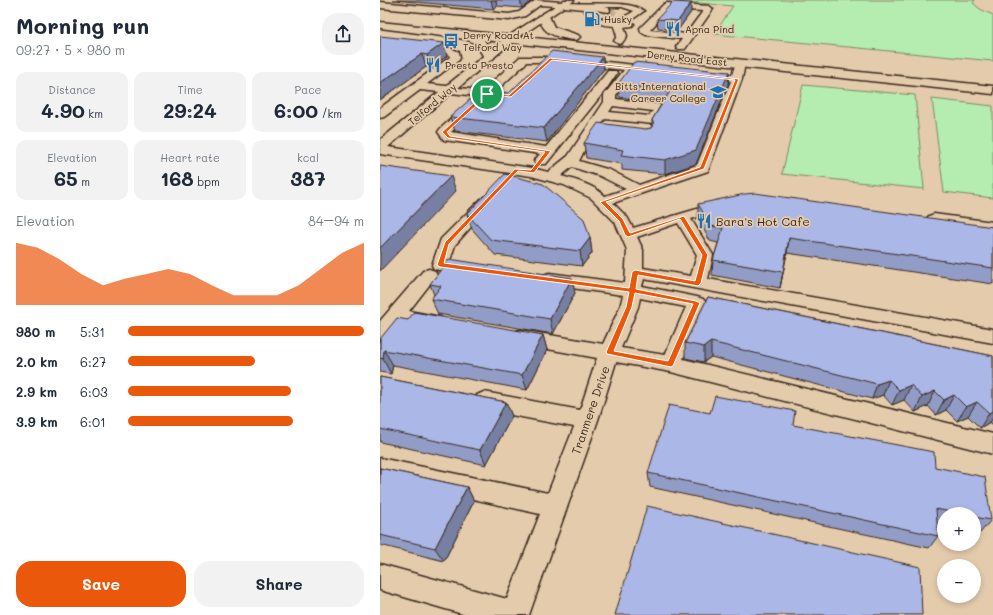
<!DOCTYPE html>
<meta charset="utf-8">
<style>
body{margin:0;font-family:Mali,sans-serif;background:#f2f2f3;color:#1f2937;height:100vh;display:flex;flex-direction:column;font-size:15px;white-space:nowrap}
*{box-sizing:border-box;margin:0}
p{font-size:13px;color:#747a83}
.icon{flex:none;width:22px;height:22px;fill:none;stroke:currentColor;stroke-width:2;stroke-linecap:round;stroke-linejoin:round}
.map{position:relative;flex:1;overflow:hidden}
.panel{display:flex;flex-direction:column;background:#fff;width:380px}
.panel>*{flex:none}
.tools{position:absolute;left:557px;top:507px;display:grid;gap:8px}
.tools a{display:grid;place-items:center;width:44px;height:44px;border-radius:50%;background:#fff;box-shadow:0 2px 6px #0003;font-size:20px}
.pin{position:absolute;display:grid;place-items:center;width:34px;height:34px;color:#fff;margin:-17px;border:2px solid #fff;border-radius:50%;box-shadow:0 1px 4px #0007}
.round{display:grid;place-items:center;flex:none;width:42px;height:42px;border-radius:16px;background:#f2f2f3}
.overview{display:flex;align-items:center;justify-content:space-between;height:68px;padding:0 16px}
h1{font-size:22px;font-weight:700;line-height:30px}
.figures{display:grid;grid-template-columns:repeat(3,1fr);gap:6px;height:68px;padding:4px 16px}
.figures div{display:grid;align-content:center;border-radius:10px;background:#f2f2f3;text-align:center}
.figures b{font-size:20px;font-weight:700}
.figures small{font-size:11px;font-weight:400}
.figures p{font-size:11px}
.chart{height:112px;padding:8px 16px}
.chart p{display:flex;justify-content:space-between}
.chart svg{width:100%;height:72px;margin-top:4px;fill:#ea580c;opacity:.7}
.button{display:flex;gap:8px;margin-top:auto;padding:8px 16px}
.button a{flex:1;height:46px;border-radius:16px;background:#ea580c;color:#fff;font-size:16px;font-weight:700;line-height:46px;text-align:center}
.button a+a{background:#f2f2f3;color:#1f2937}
ul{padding:0 16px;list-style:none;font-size:13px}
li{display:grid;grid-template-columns:64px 48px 1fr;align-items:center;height:30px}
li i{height:10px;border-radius:5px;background:#ea580c}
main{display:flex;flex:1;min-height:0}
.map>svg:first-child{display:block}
.green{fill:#b5ecaf;stroke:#788b66}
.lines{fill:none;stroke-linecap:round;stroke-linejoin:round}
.minor-tunnel{stroke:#c2ab90;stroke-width:10;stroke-dasharray:10 5;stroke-linecap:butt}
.minor-casing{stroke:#3b2a1e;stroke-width:3}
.major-casing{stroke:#3b2a1e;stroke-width:3}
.minor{fill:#e4cbac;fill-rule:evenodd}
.major{fill:#e4cbac;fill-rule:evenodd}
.wall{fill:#929dc7;stroke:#3b2a1e}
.shaded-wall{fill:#7780a2;stroke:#3b2a1e}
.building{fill:#aab7e7;stroke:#3b2a1e}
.route{fill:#ea580c;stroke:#fff;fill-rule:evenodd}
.labels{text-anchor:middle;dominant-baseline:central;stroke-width:3.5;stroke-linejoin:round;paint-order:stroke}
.far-poi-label{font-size:10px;fill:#3b2a1e;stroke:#e4cbac;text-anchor:start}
.far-street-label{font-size:10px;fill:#3b2a1e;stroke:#e4cbac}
.poi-label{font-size:12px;fill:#3b2a1e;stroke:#e4cbac;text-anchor:start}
.street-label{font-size:12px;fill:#3b2a1e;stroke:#e4cbac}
</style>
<main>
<section class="panel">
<div class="overview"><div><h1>Morning run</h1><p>09:27 · 5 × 980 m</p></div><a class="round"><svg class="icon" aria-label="share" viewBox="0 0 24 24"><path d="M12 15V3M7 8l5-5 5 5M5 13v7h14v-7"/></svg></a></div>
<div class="figures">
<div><p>Distance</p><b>4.90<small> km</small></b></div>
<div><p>Time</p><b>29:24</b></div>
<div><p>Pace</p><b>6:00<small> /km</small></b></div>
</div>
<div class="figures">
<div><p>Elevation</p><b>65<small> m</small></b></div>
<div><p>Heart rate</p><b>168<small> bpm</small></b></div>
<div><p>kcal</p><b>387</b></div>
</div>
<div class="chart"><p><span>Elevation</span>84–94 m</p>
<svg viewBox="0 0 160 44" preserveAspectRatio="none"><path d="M0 44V6L10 9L20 16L30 25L40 32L50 28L60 25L70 22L80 25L90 32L100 38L110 38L120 38L130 32L140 22L150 12L160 6V44z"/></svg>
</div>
<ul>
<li><b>980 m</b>5:31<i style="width:100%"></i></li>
<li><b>2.0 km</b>6:27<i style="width:54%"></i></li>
<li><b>2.9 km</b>6:03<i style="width:69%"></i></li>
<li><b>3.9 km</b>6:01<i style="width:70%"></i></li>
</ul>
<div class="button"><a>Save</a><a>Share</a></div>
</section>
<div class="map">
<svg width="613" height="615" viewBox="0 0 613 615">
<rect width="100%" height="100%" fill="#e4cbac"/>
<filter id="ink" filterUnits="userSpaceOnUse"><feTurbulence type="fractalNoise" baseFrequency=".025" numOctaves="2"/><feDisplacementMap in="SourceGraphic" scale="8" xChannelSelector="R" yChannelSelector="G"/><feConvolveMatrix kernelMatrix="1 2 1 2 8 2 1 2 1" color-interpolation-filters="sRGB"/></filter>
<g filter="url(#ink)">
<!-- green -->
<path class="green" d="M287,0H595L593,3L600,9L613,15V61L334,34L353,6Z
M423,85L535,95L544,189L402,174Z
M552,99L613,106V198L564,192Z"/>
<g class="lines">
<!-- minor-tunnel -->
<path class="minor-tunnel" d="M226,10L236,17"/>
<defs>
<path id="minor" d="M156,0L181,2L184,0H194L191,3C211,5 250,0 264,11L250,21L254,24L252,26L244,27L247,36L242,43L239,44L234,41L237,36L234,26C220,25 209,22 204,9L184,7L133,41L78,88L103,90L140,57H175L176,59L171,62H147L115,92L125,94L127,96L125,98H108L71,132L166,147L228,71H236L237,73L227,88L166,164H156L154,161L160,154L64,140L58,132L60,129L96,96L71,93L8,147L152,168L168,172L188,156L224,102V95L244,70L198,65L194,64L193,62L194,60L198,59L274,67L278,68L279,70L278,72L254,71L236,95V99L284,105L286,108L277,123L273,124L225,119L205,149L199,161L230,170L259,185L317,165L351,81L324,78L319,75L324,72L352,75L356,62H364L365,64L362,79L328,171L233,203L247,217L253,228L337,203L342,202L347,203L349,206L347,209L311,219L333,255L328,279L613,329V343L264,279L262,286L317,297L323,299L326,303L303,359L613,434V454L291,372L236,362L218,420L149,615H86L0,590V564L127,599L160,514L0,478V458L168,493L194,427L104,410L97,407L94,401L97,395L104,392L200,410L217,358L140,344L133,342L131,337L133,332L140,330L223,344L240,307L243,295L169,285L163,283L160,279L163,275L169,273L245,283L247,250L235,222L211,198L184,185L151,176L0,154V140L59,92L40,90L4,117L0,118V108L70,57V55L65,53L0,45V39L68,47L79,52L80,58L79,60L47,84L66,86L127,37L175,6L160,5L145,16L129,20L0,8V2L129,14L139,12ZM225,7H242L254,11C243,19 221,27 214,10L229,12L230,10L229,8ZM233,106L273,111L269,116L229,112ZM192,167L220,176L246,189L225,196C214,185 196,180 181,176ZM298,223L317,255L311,276L263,268V250L257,237ZM260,298L306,307L285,355L241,348L258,307Z
M287,3L329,6L333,9L305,49H297L296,47L302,39L266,35L261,32L260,28L284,4ZM289,9L323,11L306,34L270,30Z
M106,198L111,199L113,202L75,245L70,261L94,265L96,269L94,273L88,275L54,269L52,265L61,239L101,199Z
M554,214L613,222V232L549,222L546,219L549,216Z
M49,269L55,271L57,275L29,311L61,317L63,322L61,327L54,329L20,322L7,339L0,341V321L43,271Z"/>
<path id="major" d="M164,13L168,14L174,27L198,35L200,37L198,39C193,41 188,39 183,38C170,35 161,30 159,16Z
M0,22L613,86V94L104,40L115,56L113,59H105L96,44L85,39L0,28Z"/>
</defs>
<!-- minor casing -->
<use href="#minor" class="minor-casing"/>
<!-- major casing -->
<use href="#major" class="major-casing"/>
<!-- minor -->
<use href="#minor" class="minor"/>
<!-- major -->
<use href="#major" class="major"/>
</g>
<!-- wall -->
<path class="wall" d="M13,0H153L142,8L117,6L113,9Z
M311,12L298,30L278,28L277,19Z
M0,36L67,56L51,67H46L0,100Z
M223,57L224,69L167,142L75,131L70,117L129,93Z
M349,72L348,85L316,164L285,174L242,170V164L206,158L204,143L271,128L272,126V120L282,103L239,97L238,84Z
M318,204L613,227V284L407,253L400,288L332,275L333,260L338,243L330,241L318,219Z
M87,214L210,238L212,253L202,266L115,255L92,229Z
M50,284L195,293L173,334L58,314L51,299L54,295Z
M328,297L613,356V425L610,422L600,428L588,416L577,421L566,410L556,415L548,406L535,412L524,400L512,405L503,395L492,399L331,357L324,362L305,358V343Z
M28,320L163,335L167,350L147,390L13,365L11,374L0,372V339Z
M0,377L126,402L132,416L106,465L0,442Z
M330,413L413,425L555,467L611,520L600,533L594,532V514H564V526L557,524L558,536L549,548L270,487L268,473Z
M0,468L87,487L94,501L64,561L0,545Z"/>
<!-- shaded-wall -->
<path class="shaded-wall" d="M111,0H116L117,6L113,9Z
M140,0H153L142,8Z
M311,3V12L298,30V21Z
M64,43L67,56L51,67L47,55Z
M42,54L46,67L0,100V83Z
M223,57L224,69L167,142L164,128Z
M349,72L348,85L316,164L285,174V160Z
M71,176L76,191L0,271V248Z
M210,238L212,253L202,266L200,251Z
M409,238L407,253L400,288L403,272Z
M192,278L195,293L173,334L170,319Z
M163,335L167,350L147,390L142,375Z
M331,342V357L324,362V347Z
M4,350L13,365L11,374L3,359Z
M509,380L503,395L492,399L497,384Z
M531,385L524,400L512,405L519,390Z
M555,391L548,406L535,412L542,397Z
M574,395L566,410L556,415L564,400Z
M126,402L132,416L106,465L100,450Z
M597,402L588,416L577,421L586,407Z
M613,411V418L610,422L600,428L609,413Z
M87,487L94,501L64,561L55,548Z"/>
<!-- building -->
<path class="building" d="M293,2L311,3L298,21L277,19Z
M0,36L64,43L47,55L42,54L0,83Z
M172,51L223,57L164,128L70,117L101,90L129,93Z
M254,62L349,72L316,150L285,160L241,155L243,150L204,143L218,123L266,129L271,128L274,124L272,120L290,91L238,84Z
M0,166L71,176L0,248Z
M125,174L163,184L204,219L210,238L200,251L111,240L87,214Z
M375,193L613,227V268L409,238L403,272L333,260L343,228L331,226L318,204L365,194Z
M69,259L192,278L170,319L51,299L61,286L50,284Z
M328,297L613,356V411L609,413L597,402L586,407L574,395L564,400L555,391L542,397L531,385L519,390L509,380L497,384L331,342L324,347L305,343Z
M34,312L163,335L142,375L4,350L3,359L0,358V339L17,318L28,320Z
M0,377L126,402L100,450L0,429Z
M335,396L415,411L413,425L554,452L555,467L605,477L611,520L594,517V514H581L556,509L558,536L268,473L289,405L330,413Z
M0,468L87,487L55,548L0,535Z
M267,506L540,567L542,615H235Z"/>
</g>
<!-- route -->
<path class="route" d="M170,58L359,79L324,169L226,202L243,219L250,233L304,216L328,255L321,283L318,286L258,275L256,289L316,301L320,303L293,366L291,367L227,354L226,352L246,307L249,292L60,267L57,265L65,242L135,169L151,170L165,152L68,138L62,132L105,93L129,95ZM172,60L355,80L320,167L220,202L239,221L245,235L248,237L300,219L322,255L315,281L255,270L252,272L249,288L64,263L69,244L138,171L154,173L171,151L70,136L67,132L108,95L131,97ZM255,293L313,304L288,361L234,351L252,307Z"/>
<!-- icons -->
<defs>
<symbol id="fuel-bare" viewBox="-9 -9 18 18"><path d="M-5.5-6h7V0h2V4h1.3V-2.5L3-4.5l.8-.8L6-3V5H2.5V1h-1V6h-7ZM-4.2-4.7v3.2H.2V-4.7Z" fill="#1f6fb2" stroke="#e4cbac" stroke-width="2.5" paint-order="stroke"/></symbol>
<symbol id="restaurant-bare" viewBox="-9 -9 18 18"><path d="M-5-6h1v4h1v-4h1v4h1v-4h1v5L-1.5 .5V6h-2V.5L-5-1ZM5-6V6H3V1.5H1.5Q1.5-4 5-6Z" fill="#1f6fb2" stroke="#e4cbac" stroke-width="2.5" paint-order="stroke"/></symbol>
<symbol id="bus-bare" viewBox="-9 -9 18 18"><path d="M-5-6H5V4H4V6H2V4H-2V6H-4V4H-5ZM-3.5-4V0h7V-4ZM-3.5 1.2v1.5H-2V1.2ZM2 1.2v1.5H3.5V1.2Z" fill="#1f6fb2" stroke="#e4cbac" stroke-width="2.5" paint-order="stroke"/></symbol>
<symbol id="university-bare" viewBox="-9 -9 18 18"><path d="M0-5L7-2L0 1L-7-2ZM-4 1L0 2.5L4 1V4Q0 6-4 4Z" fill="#1f6fb2" stroke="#e4cbac" stroke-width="2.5" paint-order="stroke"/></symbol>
</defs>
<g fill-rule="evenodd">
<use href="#fuel-bare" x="201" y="8" width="22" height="22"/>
<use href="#restaurant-bare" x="282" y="18" width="22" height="22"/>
<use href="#bus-bare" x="60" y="30" width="22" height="22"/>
<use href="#restaurant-bare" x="42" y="54" width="22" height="22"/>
<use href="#university-bare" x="327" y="81" width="22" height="22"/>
<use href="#restaurant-bare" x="313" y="210" width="22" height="22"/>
</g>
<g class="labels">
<!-- far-poi labels -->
<g class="far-poi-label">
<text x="224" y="19">Husky</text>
<text x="305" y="29">Apna Pind</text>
<text x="83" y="35">Derry Road At<tspan x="83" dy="12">Telford Way</tspan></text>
<text x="65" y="65">Presto Presto</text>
<text x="326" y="86" text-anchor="end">Bitts International<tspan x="326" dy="12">Career College</tspan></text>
</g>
<!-- far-street labels -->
<g class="far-street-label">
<text transform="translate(307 58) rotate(6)">Derry Road East</text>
<text transform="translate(52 104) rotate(-40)">Telford Way</text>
</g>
<!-- poi labels -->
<g class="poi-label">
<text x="336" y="221">Bara's Hot Cafe</text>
</g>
<!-- street labels -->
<g class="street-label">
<text transform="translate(210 410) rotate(-71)">Tranmere Drive</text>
</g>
</g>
</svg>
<div class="tools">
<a>+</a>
<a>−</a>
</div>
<div class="pin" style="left:107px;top:94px;background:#1e9e55"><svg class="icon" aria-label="arrive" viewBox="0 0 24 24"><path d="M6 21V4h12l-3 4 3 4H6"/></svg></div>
</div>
</main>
